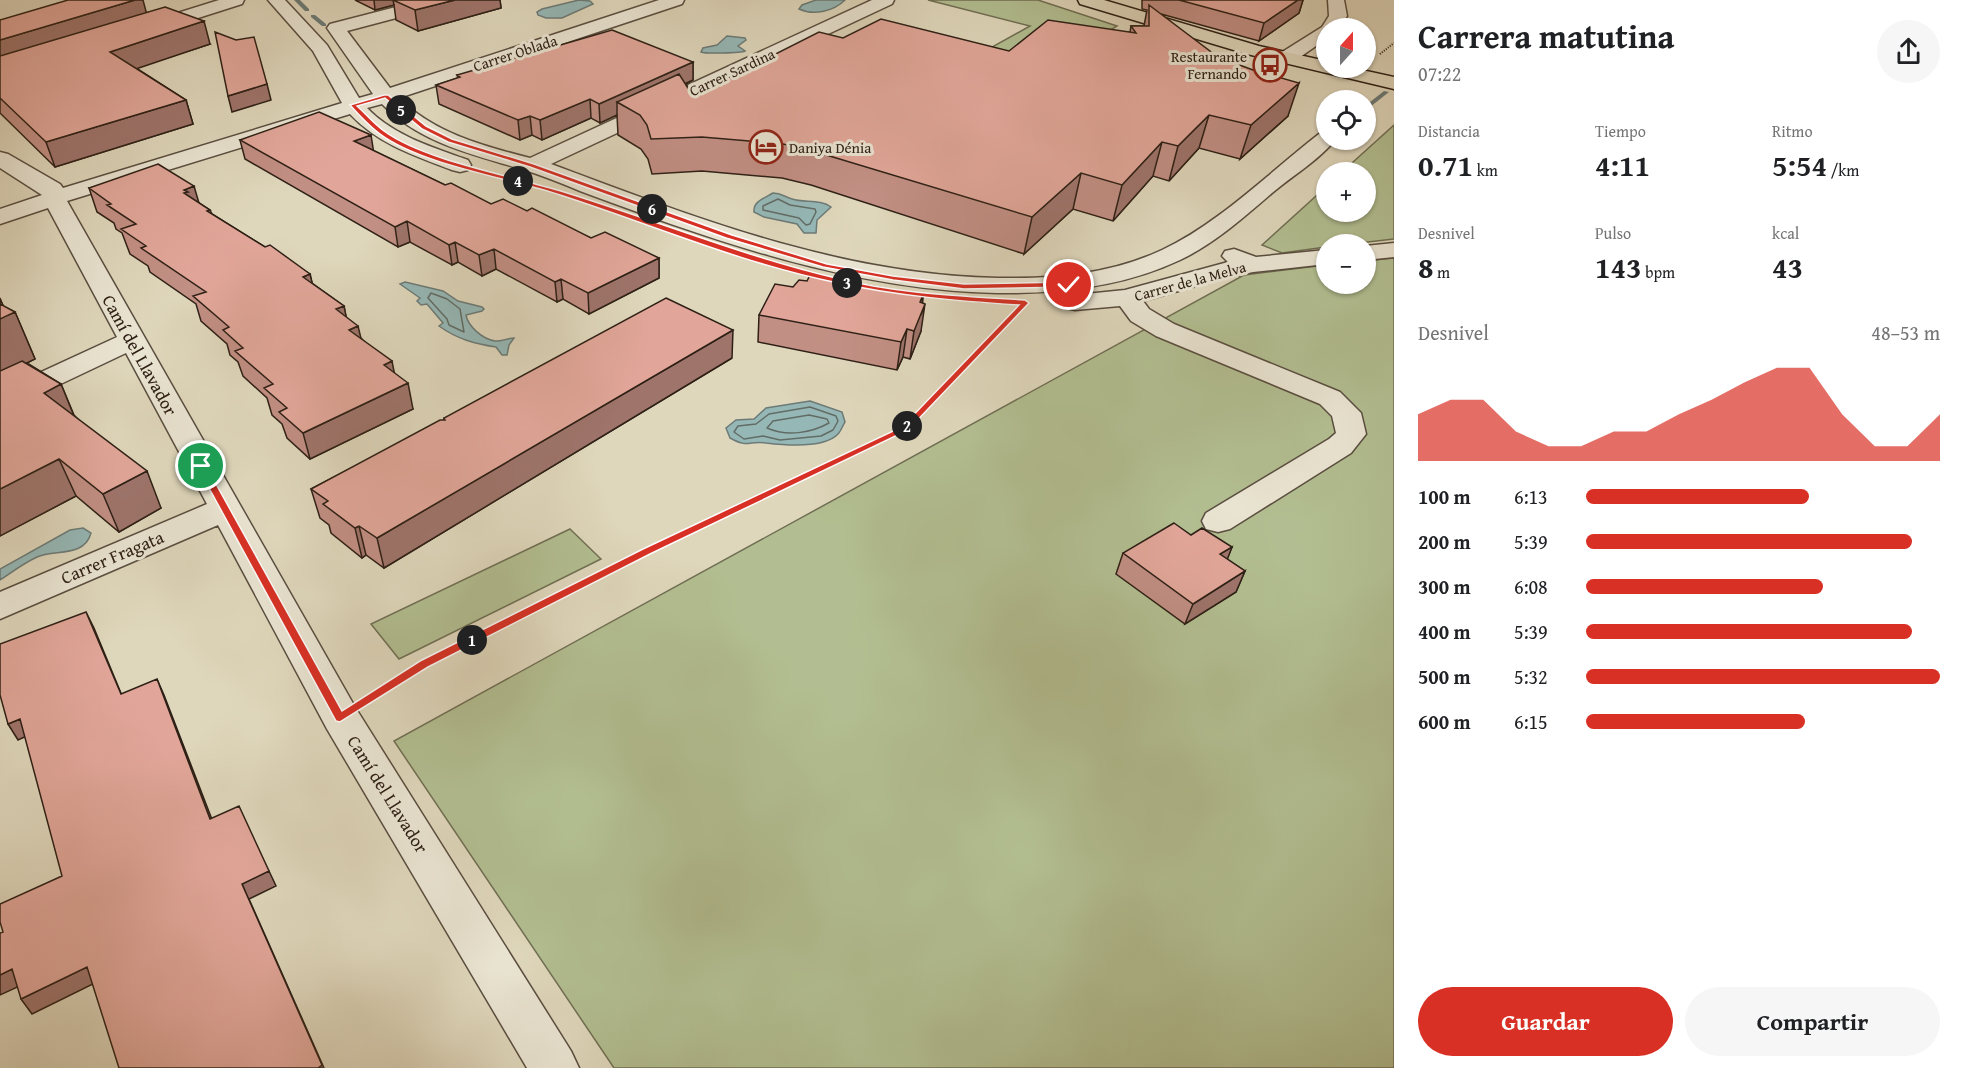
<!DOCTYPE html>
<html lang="es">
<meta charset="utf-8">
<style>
body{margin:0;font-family:"Gentium Book Plus",serif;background:#f6f6f6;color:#202124;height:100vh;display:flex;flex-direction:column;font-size:22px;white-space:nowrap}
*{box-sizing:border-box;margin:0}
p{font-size:20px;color:#757577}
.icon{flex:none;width:33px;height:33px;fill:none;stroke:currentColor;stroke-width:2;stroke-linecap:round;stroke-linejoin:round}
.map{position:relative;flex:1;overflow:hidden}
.side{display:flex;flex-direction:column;background:#fff;width:570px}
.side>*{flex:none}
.needle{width:39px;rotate:21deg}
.fabs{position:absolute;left:1316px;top:18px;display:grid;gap:12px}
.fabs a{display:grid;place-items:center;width:60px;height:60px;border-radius:50%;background:#fff;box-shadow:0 2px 4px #0004;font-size:30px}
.pin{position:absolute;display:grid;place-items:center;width:51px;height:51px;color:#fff;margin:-26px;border:3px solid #fff;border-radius:50%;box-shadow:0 2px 6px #0007}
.km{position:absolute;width:30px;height:30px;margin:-15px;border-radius:50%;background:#222;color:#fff;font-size:16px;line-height:30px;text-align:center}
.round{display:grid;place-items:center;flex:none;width:63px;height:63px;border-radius:32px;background:#f6f6f6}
.summary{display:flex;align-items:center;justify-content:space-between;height:102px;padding:0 24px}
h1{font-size:33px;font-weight:700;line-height:45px}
.stats{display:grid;grid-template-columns:repeat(3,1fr);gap:9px;height:102px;padding:6px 24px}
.stats div{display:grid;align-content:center}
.stats b{font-size:30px;font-weight:700}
.stats small{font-size:16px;font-weight:400}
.stats p{font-size:16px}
.chart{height:168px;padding:12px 24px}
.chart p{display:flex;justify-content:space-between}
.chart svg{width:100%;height:108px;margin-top:6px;fill:#d93025;opacity:.7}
.primary-button{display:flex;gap:12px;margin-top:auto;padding:12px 24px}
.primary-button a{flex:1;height:69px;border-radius:36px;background:#d93025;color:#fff;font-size:24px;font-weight:700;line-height:69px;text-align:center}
.primary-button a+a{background:#f6f6f6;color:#202124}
ul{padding:0 24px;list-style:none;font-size:20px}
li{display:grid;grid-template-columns:96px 72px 1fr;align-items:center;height:45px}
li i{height:15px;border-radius:8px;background:#d93025}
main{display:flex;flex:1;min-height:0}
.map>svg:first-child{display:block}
.green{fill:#b2be91;stroke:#706f54;stroke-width:1.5}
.water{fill:#95b8b7;stroke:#6c7b77;stroke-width:1.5}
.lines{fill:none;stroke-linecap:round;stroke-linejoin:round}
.shore{stroke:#626c66;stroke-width:1.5}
.stream{fill:#6c7b77;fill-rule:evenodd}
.minor-casing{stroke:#5a4e40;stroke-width:3}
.major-casing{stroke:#2e2016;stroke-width:3}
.path-far3{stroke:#2e2016;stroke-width:2;stroke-dasharray:1 1.5;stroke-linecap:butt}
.path-far2{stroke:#2e2016;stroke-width:3;stroke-dasharray:1.5 2;stroke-linecap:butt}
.path-far1{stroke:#2e2016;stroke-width:4;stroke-dasharray:1.5 3;stroke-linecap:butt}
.path{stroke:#2e2016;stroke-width:5;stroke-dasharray:2 4;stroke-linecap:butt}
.minor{fill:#eae5d3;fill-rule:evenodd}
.major{fill:#dfd7bc;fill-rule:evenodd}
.wall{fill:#c28f84;stroke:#2e2016;stroke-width:1.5}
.shaded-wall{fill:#9e746b;stroke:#2e2016;stroke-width:1.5}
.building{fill:#e1a699;stroke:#2e2016;stroke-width:1.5}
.route{fill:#d93025;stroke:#fff;stroke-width:1.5}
.labels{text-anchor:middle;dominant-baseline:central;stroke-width:6;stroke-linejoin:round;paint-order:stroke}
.far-street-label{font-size:15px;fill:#2e2016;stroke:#eae5d3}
.far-poi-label{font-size:15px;fill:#2e2016;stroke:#eae5d3;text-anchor:end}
.street-label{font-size:18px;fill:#2e2016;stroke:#eae5d3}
</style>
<main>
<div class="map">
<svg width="1394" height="1068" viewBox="0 0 1394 1068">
<rect width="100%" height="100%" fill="#dfd7bc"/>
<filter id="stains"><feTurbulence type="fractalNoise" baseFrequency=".00333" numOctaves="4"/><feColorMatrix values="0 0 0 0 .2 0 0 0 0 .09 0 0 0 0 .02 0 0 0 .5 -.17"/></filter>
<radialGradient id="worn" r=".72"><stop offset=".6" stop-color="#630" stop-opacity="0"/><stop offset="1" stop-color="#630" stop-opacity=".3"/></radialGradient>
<!-- green -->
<path class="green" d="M928,0H1038L1117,26L1080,49L992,68L967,61L1030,26Z
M1394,125V239L1350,244H1326V247L1282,253L1262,245L1326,187V212H1365V172H1342Z
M1394,258V1068H614L394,741L1244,275L1326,265V284H1365V261Z
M570,529L601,559L399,659L371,624Z"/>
<!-- water -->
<path class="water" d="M579,0L590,1L593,4L562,18H546L538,15L537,12L542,9Z
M816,0H845C834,11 814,16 799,9L802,5Z
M727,36L745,38L746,40L738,46L745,51C741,53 705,54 701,52L703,48L717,45Z
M773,193C782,193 784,197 792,199C804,203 821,199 831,207L817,220L816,233H804L797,224L764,217L754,212C753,201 765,198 773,193Z
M405,282L443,291L458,301L482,307L484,309L482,311L466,315C468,326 482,339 495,341C500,342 508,338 514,338L509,345L507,355H502L496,347C475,344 457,339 439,326L443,323L427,304L421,305L417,301L420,298L400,284Z
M810,401L842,412L845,422C843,425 841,431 838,434C824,449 783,445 766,443C748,440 750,449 730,438L726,428L736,420L754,419L766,408Z
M83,528L91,533C84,558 55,549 37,557C24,563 12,572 0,580V569L70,530Z"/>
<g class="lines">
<!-- shore -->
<path class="shore" d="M778,199L790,205L815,209L816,212L810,224L806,225L799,218L763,210V206Z
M431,293L447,299L460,309L464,332L449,325L447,319L428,298Z
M810,407L836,416L838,421L833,430L821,436L780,440L763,436L744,439L734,432L738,426L756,424L769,414Z
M809,415L827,419L829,423C811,433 787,437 767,428L773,421Z"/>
<!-- stream -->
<path class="stream" d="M294,0H300L309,9V11H305Z
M311,15H315L326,24V26H322L311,17Z
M1384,91L1389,92L1365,111V106Z"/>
<defs>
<path id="minor" d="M219,0H244L242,4L151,33H139L136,29L139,25Z
M268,0H285L327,45L359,98L373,94L327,28L330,24L423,0H451L449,4L347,31L390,88L659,0H684L682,4L399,98C434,133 483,146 530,158L872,0H894L892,4L551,164C696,218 841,275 998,278C1054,279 1111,274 1162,250C1218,224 1270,172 1319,134L1326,132V140H1335C1319,160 1292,176 1272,193C1243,218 1214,244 1180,260C1123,287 1059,294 997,293C851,290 715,241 580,191C561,183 541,175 521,169C471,154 420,143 382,104L367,108C394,136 432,147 468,160L471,165L468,170L460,172L452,170C415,156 378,144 350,114L67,201L355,707L571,1051L579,1068H527L327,729L218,525L0,619V592L207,504L126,353L10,408L0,411V391L117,337L48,208L0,224V209L42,195L0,168V152L8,154L60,184L63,188L342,103L313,51Z
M1328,0H1344L1347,16L1339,28H1326V39L1293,62H1279L1277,58L1279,54L1322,27L1329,16Z
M1394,243V257L1365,260V246Z
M1234,249L1256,257L1326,250V264L1253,272L1217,280L1143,301L1149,309L1174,324L1340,392L1361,413L1366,434L1351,453L1230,529L1218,532L1206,529L1202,521L1206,513L1329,439L1336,433L1332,416L1320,404L1156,336L1131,321L1120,306L1075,310L1066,308L1062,302L1066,296L1125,290L1228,262L1222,256L1225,251Z"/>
<path id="major" d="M1078,0H1104L1259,46L1326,61V68H1353L1394,77V89L1247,54L1080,4Z"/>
</defs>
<!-- minor casing -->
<use href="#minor" class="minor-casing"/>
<!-- major casing -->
<use href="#major" class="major-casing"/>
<!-- path-far3 -->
<path class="path-far3" d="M1380,54L1394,43"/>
<!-- path-far2 -->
<path class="path-far2" d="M937,396L1017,311"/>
<!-- path-far1 -->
<path class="path-far1" d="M387,688L424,664L647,551L905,429L938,394"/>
<!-- path -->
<path class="path" d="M371,698L390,686"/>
<!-- minor -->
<use href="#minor" class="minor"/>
<!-- major -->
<use href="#major" class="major"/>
</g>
<!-- wall -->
<path class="wall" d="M355,0H500L501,8L418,31L396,20L394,5L375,10Z
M1142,0H1303L1299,13L1259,41L1161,14L1288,116L1240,159L1199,148L1169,181L1153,176L1113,221L1073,209L1024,254L811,185L782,178L702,171L652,174L648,159L641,149L618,135L617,115L600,123L591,118L542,140L532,135L520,140L439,104L436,85L458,78L457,75L693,62V80L686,84L693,96L843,38L1009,51L1130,32L1131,26H1144L1147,10L1142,9Z
M146,12L210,44L136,68L186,100L193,124L55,167L0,113V20Z
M240,140L374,151L445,185L491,204L527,211L591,238L659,258V278L589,314L563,299L557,302L496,269L482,276L458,262L452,265L410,242L398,247L245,159Z
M89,188L199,203L210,210L212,214L265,247L310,274L312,283L344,306L346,317L361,338L394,372L413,409L310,459L287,438L282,424L272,415L267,398L243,376L238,362L230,355L227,344L201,321L196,304L150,272L148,266L130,254L122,233L116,229L114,223L97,212Z
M793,287L923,295L921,331L910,359L903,357L897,370L758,342L759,315Z
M0,298L3,306L15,312L35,359L27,363L61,384L74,415L161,508L119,532L76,496L0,536Z
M732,358L384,568L366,555L362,558L331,533L329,525L320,518L311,489L444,420V418Z
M1191,535L1232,547L1227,559L1245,571L1236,592L1185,624L1116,574L1123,553Z"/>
<!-- shaded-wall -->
<path class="shaded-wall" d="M135,0H143L148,19L0,66V40Z
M374,0H414H393L394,5L375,10Z
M455,0H500L501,8L418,31L415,10Z
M1298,0H1303L1299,13L1259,41L1264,23Z
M204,21L210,44L118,75L110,52Z
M693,62V80L630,109L617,102V115L600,123L599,104Z
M1299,83L1288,116L1240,159L1251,125Z
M267,84L271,100L232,112L228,96Z
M590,99L591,118L542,140L540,120Z
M186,100L193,124L55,167L46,142Z
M1209,115L1199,148L1169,181L1178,146Z
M530,116L532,135L520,140L518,120Z
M371,135L374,154L354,141Z
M1162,142L1153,176L1113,221L1122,185Z
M1081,173L1073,209L1024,254L1032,217Z
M194,186L201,210L184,193V190Z
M407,221L410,242L398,247L395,227Z
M455,242L458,262L452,265L449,245Z
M494,249L496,269L482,276L479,255Z
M659,258V278L589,314L588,293Z
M310,274L316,299L303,277Z
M561,279L563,299L557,302L555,282Z
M923,295L921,315L925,304L921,331L910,359L914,331L920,302Z
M0,299L8,315L15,312L35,359L0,376Z
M344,306L349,331L336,309Z
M358,326L364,351L349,330Z
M907,329L903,357L897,370L901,342Z
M733,330L732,358L384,568L377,538Z
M392,361L397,387L384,365Z
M408,383L413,409L310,459L303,433Z
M61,384L76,421L44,393Z
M59,459L76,496L0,536V489Z
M147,471L161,508L119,532L103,494Z
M359,526L366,555L362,558L355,528Z
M1232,547L1224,568L1220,554Z
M1245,571L1236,592L1185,624L1193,604Z
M86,612L94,628L128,710L121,694Z
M157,679L164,695L218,835L210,819Z
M20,719L29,735L18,740L8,724Z
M269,871L276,886L249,899L324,1068H318L242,884Z
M87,967L97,982L32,1014L21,999Z
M12,969L24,984L0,995V975Z"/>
<!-- building -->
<path class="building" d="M68,0H135L0,40V20Z
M393,0H455L415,10Z
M1179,0H1298L1264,23Z
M1149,5L1218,57L1253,70L1299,83L1251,125L1209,115L1178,146L1162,142L1122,185L1081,173L1032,217L813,151L783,144L702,137L651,139L647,125L640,115L617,102L679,74L693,96L819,32L843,38L881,19L1009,51L1048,20L1136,33L1131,26H1149Z
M165,7L204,21L110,52L186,100L46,142L0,98V56Z
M612,30L693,62L599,104L590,99L540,120L530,116L518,120L436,85L460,77L457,75Z
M215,32L236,40L254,37L267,84L228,96Z
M319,112L371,135L354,141L445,185L451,183L491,204L503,199L527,211L532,208L591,238L605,232L659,258L588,293L561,279L555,282L494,249L479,255L455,242L449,245L407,221L395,227L240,140Z
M158,164L194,186L184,190L188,192L184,193L210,210L207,211L265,247L270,245L310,274L303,277L344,306L336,309L358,326L349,330L392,361L384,365L408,383L303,433L279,412L287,408L264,388L273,384L235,351L243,348L223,330L229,327L193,296L206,292L141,248L146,246L121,229L136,224L107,205L111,204L89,188Z
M810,275L923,295L920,302L925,304L914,331L907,329L901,342L759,315L775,284L793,287L799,280L807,281Z
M666,298L733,330L377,538L359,526L355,528L323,504L328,501L311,489L440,420H445L444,418Z
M0,304L15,312L0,319Z
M22,361L61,384L44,393L147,471L103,494L59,459L0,489V371Z
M1174,523L1191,535L1202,528L1232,547L1220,554L1245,571L1193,604L1123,553Z
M86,612L121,694L157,679L210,819L239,806L269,871L242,884L322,1065L318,1068H119L87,967L21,999L12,969L0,975V933L3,932L0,922V904L62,876L20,719L8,724L0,695V644Z"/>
<!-- route -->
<path class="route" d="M384,95H388L426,126L452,139L534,164L732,235L827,264L893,276L964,284L1069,282L1073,285L1069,287L964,289L893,280L823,267L726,238L530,167L448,142L422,129L385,98L357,106C366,114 374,124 384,131C425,161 513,176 564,192C655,220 743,256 836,278C898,294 962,296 1025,300L1029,303L908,430L650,554L428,667L340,722L336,721L197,466L198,464L206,466L342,711L420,661L643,549L902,427L1019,305C958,301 898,296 838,283C743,264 653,225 560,195C509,178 422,165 380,134C369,126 359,115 350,105Z"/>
<!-- icons -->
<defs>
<symbol id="bus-ring" viewBox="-11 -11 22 22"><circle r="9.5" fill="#eae5d3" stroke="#8f2418" stroke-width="1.5"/><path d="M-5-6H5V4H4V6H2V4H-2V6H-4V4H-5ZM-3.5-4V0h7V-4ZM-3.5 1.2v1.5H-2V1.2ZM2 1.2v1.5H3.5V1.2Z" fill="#8f2418"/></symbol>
<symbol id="hotel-ring" viewBox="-11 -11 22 22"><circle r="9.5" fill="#eae5d3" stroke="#8f2418" stroke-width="1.5"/><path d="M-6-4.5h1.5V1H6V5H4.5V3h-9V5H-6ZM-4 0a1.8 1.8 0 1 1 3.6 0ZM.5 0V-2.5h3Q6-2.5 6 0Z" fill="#8f2418"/></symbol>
</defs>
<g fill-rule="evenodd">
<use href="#bus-ring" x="1251" y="46" width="38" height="38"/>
<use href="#hotel-ring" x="747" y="128" width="38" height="38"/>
</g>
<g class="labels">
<!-- far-street labels -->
<g class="far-street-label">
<text transform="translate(515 53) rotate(-18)">Carrer Oblada</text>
<text transform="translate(732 72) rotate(-25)">Carrer Sardina</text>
<text transform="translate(1190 281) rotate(-15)">Carrer de la Melva</text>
</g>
<!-- far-poi labels -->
<g class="far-poi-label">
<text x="1247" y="56">Restaurante<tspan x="1247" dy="17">Fernando</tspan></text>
<text x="789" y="147" text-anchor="start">Daniya Dénia</text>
</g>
<!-- street labels -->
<g class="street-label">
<text transform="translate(140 355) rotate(61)">Camí del Llavador</text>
<text transform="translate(112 557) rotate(-23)">Carrer Fragata</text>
<text transform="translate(388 794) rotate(58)">Camí del Llavador</text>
</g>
</g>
<rect width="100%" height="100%" filter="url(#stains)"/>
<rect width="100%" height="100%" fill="url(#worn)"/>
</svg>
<div class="fabs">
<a><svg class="needle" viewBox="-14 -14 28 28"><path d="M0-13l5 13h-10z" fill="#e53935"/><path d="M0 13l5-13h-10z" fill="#757577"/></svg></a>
<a><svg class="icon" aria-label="locate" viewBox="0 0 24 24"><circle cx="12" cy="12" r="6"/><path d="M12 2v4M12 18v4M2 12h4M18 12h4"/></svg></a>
<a>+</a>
<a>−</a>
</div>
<div class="pin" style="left:201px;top:466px;background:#1e9e55"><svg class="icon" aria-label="arrive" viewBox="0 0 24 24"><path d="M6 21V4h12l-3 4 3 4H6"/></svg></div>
<div class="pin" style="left:1069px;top:285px;background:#d93025"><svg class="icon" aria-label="check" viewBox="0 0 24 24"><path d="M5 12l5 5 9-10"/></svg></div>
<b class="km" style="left:472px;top:640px">1</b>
<b class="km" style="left:907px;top:426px">2</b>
<b class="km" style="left:847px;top:283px">3</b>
<b class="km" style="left:518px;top:181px">4</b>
<b class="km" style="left:401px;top:110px">5</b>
<b class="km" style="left:652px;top:209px">6</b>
</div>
<section class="side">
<div class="summary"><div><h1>Carrera matutina</h1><p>07:22</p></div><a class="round"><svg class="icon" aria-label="share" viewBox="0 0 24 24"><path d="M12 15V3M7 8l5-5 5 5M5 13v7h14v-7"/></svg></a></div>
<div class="stats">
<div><p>Distancia</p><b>0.71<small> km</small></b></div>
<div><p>Tiempo</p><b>4:11</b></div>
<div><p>Ritmo</p><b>5:54<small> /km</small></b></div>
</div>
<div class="stats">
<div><p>Desnivel</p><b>8<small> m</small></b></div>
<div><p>Pulso</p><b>143<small> bpm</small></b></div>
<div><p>kcal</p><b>43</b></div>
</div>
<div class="chart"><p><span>Desnivel</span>48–53 m</p>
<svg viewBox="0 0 160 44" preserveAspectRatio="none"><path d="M0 44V25L10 19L20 19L30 32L40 38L50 38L60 32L70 32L80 25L90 19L100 12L110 6L120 6L130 25L140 38L150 38L160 25V44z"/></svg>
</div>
<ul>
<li><b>100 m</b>6:13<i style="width:63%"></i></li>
<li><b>200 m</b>5:39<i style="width:92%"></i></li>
<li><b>300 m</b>6:08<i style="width:67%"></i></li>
<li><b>400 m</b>5:39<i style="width:92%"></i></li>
<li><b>500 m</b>5:32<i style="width:100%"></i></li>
<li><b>600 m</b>6:15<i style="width:62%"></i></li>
</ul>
<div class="primary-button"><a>Guardar</a><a>Compartir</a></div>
</section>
</main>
